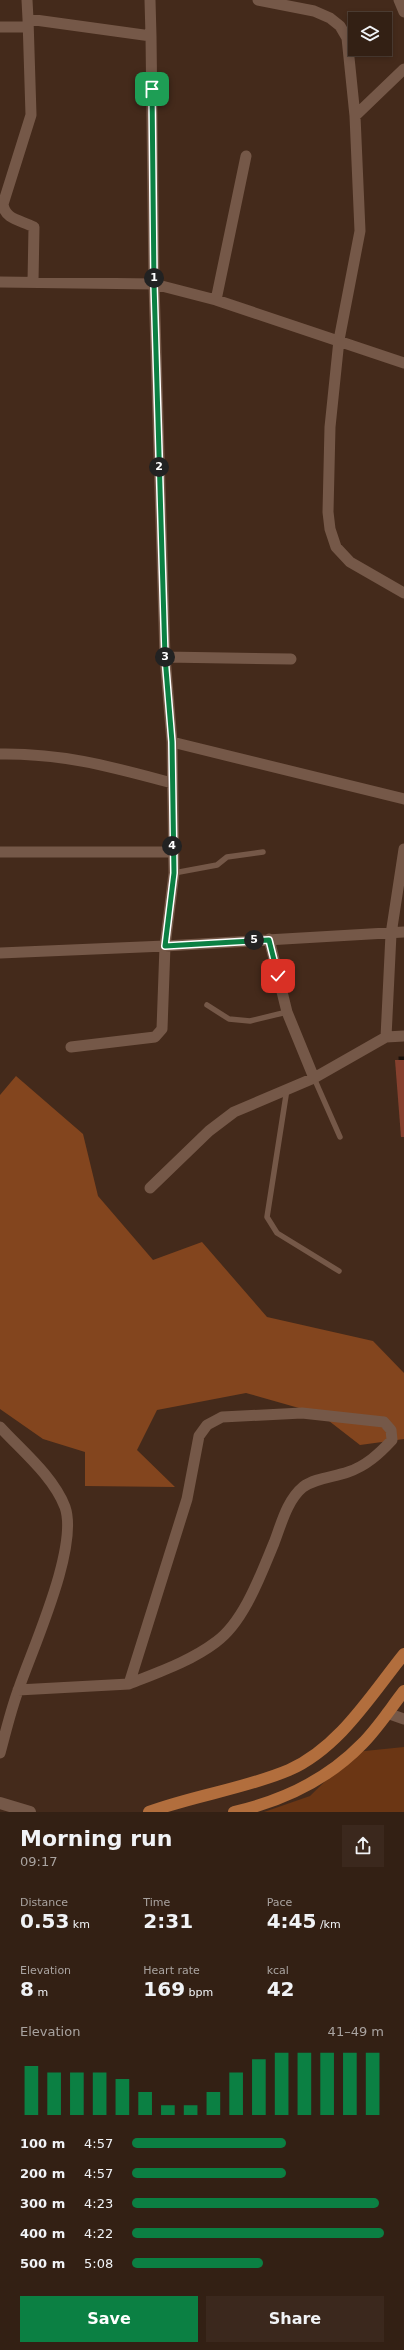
<!DOCTYPE html>
<meta charset="utf-8">
<style>
body{margin:0;font-family:"DejaVu Sans",sans-serif;background:#3b281d;color:#f1f3f6;height:100vh;display:flex;flex-direction:column;font-size:15px;white-space:nowrap}
*{box-sizing:border-box;margin:0}
p{font-size:13px;color:#a9a3a0}
.icon{flex:none;width:22px;height:22px;fill:none;stroke:currentColor;stroke-width:2;stroke-linecap:round;stroke-linejoin:round}
.map{position:relative;height:1812px;overflow:hidden}
.sheet{display:flex;flex-direction:column;background:#332014;flex:1}
.sheet>*{flex:none}
.tools{position:absolute;left:348px;top:12px;display:grid;gap:8px}
.tools a{display:grid;place-items:center;width:44px;height:44px;border-radius:0px;background:#332014;box-shadow:0 2px 6px #0003,0 0 0 1px #4e3e34;font-size:20px}
.pin{position:absolute;display:grid;place-items:center;width:34px;height:34px;color:#fff;margin:-17px;border-radius:8px;box-shadow:0 2px 6px #0006}
.km{position:absolute;width:20px;height:20px;margin:-10px;border-radius:50%;background:#222;color:#fff;font-size:11px;line-height:20px;text-align:center}
.round{display:grid;place-items:center;flex:none;width:42px;height:42px;border-radius:0px;background:#3b281d}
.overview{display:flex;align-items:center;justify-content:space-between;height:68px;padding:0 20px}
h1{font-size:22px;font-weight:600;line-height:30px}
.figures{display:grid;grid-template-columns:repeat(3,1fr);gap:6px;height:68px;padding:4px 20px}
.figures div{display:grid;align-content:center}
.figures b{font-size:20px;font-weight:600}
.figures small{font-size:11px;font-weight:400}
.figures p{font-size:11px}
.chart{height:112px;padding:8px 20px}
.chart p{display:flex;justify-content:space-between}
.chart svg{width:100%;height:72px;margin-top:4px;stroke:#0b8043;stroke-width:6}
.primary-button{display:flex;gap:8px;margin-top:auto;padding:8px 20px}
.primary-button a{flex:1;height:46px;border-radius:0px;background:#0b8043;color:#fff;font-size:16px;font-weight:600;line-height:46px;text-align:center}
.primary-button a+a{background:#3b281d;color:#f1f3f6}
ul{padding:0 20px;list-style:none;font-size:13px}
li{display:grid;grid-template-columns:64px 48px 1fr;align-items:center;height:30px}
li i{height:10px;border-radius:5px;background:#0b8043}
.map>svg:first-child{display:block}
.green{fill:#6b3614}
.forest{fill:#83451e}
.building{fill:#86412d;filter:url(#shadow)}
.lines{fill:none;stroke-linecap:round;stroke-linejoin:round}
.lane{stroke:#755848;stroke-width:5.5}
.street{stroke:#755848;stroke-width:11}
.secondary{stroke:#755848;stroke-width:12}
.primary{stroke:#b26e3d;stroke-width:12}
.route-casing{stroke:#fff;stroke-width:8}
.route{stroke:#0b8043;stroke-width:5}
</style>
<div class="map">
<svg width="404" height="1812" viewBox="0 0 404 1812">
<defs>
<filter id="shadow"><feDropShadow dx="3.5" dy="-3.5" stdDeviation="0" flood-color="#0009"/></filter>
</defs>
<rect width="100%" height="100%" fill="#442a1b"/>
<!-- green -->
<path class="green" d="M404,1747V1812H264L310,1796L355,1752Z"/>
<!-- forest -->
<path class="forest" d="M16,1076L83,1134L98,1196L153,1260L202,1242L267,1317L373,1341L404,1373V1439L360,1445L320,1414L246,1393L157,1410L137,1450L175,1487L85,1486V1452L43,1439L0,1409V1095Z"/>
<!-- building -->
<path class="building" d="M395,1060H404V1137H401Z"/>
<g class="lines">
<!-- lane -->
<path class="lane" d="M174,873L217,865L227,857L263,852
M207,1005L229,1019L250,1021L287,1012
M314,1078L340,1137
M287,1089L267,1217L277,1233L339,1271"/>
<!-- street -->
<path class="street" d="M27,0L28,19
M258,0L314,11L330,18L340,26L347,38L355,116L360,231L339,340L330,427L328,512L330,529L336,547L350,562L404,593
M399,0L404,12
M0,27H28
M355,116L404,69
M0,282L154,284L216,300L404,363
M33,282L34,227C21,220 5,220 3,204L31,115L28,19L151,36L150,0
M216,300L246,156
M165,657L291,659
M172,742L404,799
M0,754C63,753 112,767 172,783
M404,849L391,934L386,1037L404,1036
M0,852H172
M269,939L287,1012L314,1078
M0,953L165,946L404,932
M71,1047L155,1037L162,1029L165,946L174,873L172,742L165,657L154,284L151,36
M150,1188L209,1131L234,1112L314,1078L386,1037
M302,1413L384,1422L391,1430L392,1440C379,1454 366,1466 348,1472C334,1477 315,1478 303,1487C287,1500 281,1525 274,1543C261,1574 244,1622 216,1642C191,1661 159,1672 129,1684L187,1499L199,1436L207,1425L222,1417Z
M0,1427C22,1451 53,1476 65,1507C79,1547 33,1647 19,1688C11,1709 6,1731 0,1753
M18,1690L129,1684
M387,1713L404,1719"/>
<!-- secondary -->
<path class="secondary" d="M0,1803L30,1812"/>
<!-- primary -->
<path class="primary" d="M149,1812C195,1795 244,1789 289,1770C339,1748 371,1695 404,1654
M234,1812C282,1801 327,1780 362,1744C378,1728 390,1709 404,1691"/>
</g>
<g class="lines">
<defs>
<path id="route" d="M152,89L154,284L165,657L172,742L174,873L165,946L269,940L278,976"/>
</defs>
<!-- route casing -->
<use href="#route" class="route-casing"/>
<!-- route -->
<use href="#route" class="route"/>
</g>
</svg>
<div class="tools">
<a><svg class="icon" aria-label="layers" viewBox="0 0 24 24"><path d="M12 4l9 5-9 5-9-5zM3 14l9 5 9-5"/></svg></a>
</div>
<div class="pin" style="left:152px;top:89px;background:#1e9e55"><svg class="icon" aria-label="arrive" viewBox="0 0 24 24"><path d="M6 21V4h12l-3 4 3 4H6"/></svg></div>
<div class="pin" style="left:278px;top:976px;background:#d93025"><svg class="icon" aria-label="check" viewBox="0 0 24 24"><path d="M5 12l5 5 9-10"/></svg></div>
<b class="km" style="left:154px;top:278px">1</b>
<b class="km" style="left:159px;top:467px">2</b>
<b class="km" style="left:165px;top:657px">3</b>
<b class="km" style="left:172px;top:846px">4</b>
<b class="km" style="left:254px;top:940px">5</b>
</div>
<section class="sheet">
<div class="overview"><div><h1>Morning run</h1><p>09:17</p></div><a class="round"><svg class="icon" aria-label="share" viewBox="0 0 24 24"><path d="M12 15V3M7 8l5-5 5 5M5 13v7h14v-7"/></svg></a></div>
<div class="figures">
<div><p>Distance</p><b>0.53<small> km</small></b></div>
<div><p>Time</p><b>2:31</b></div>
<div><p>Pace</p><b>4:45<small> /km</small></b></div>
</div>
<div class="figures">
<div><p>Elevation</p><b>8<small> m</small></b></div>
<div><p>Heart rate</p><b>169<small> bpm</small></b></div>
<div><p>kcal</p><b>42</b></div>
</div>
<div class="chart"><p><span>Elevation</span>41–49 m</p>
<svg viewBox="0 0 160 44" preserveAspectRatio="none"><path d="M5 44V14M15 44V18M25 44V18M35 44V18M45 44V22M55 44V30M65 44V38M75 44V38M85 44V30M95 44V18M105 44V10M115 44V6M125 44V6M135 44V6M145 44V6M155 44V6"/></svg>
</div>
<ul>
<li><b>100 m</b>4:57<i style="width:61%"></i></li>
<li><b>200 m</b>4:57<i style="width:61%"></i></li>
<li><b>300 m</b>4:23<i style="width:98%"></i></li>
<li><b>400 m</b>4:22<i style="width:100%"></i></li>
<li><b>500 m</b>5:08<i style="width:52%"></i></li>
</ul>
<div class="primary-button"><a>Save</a><a>Share</a></div>
</section>
